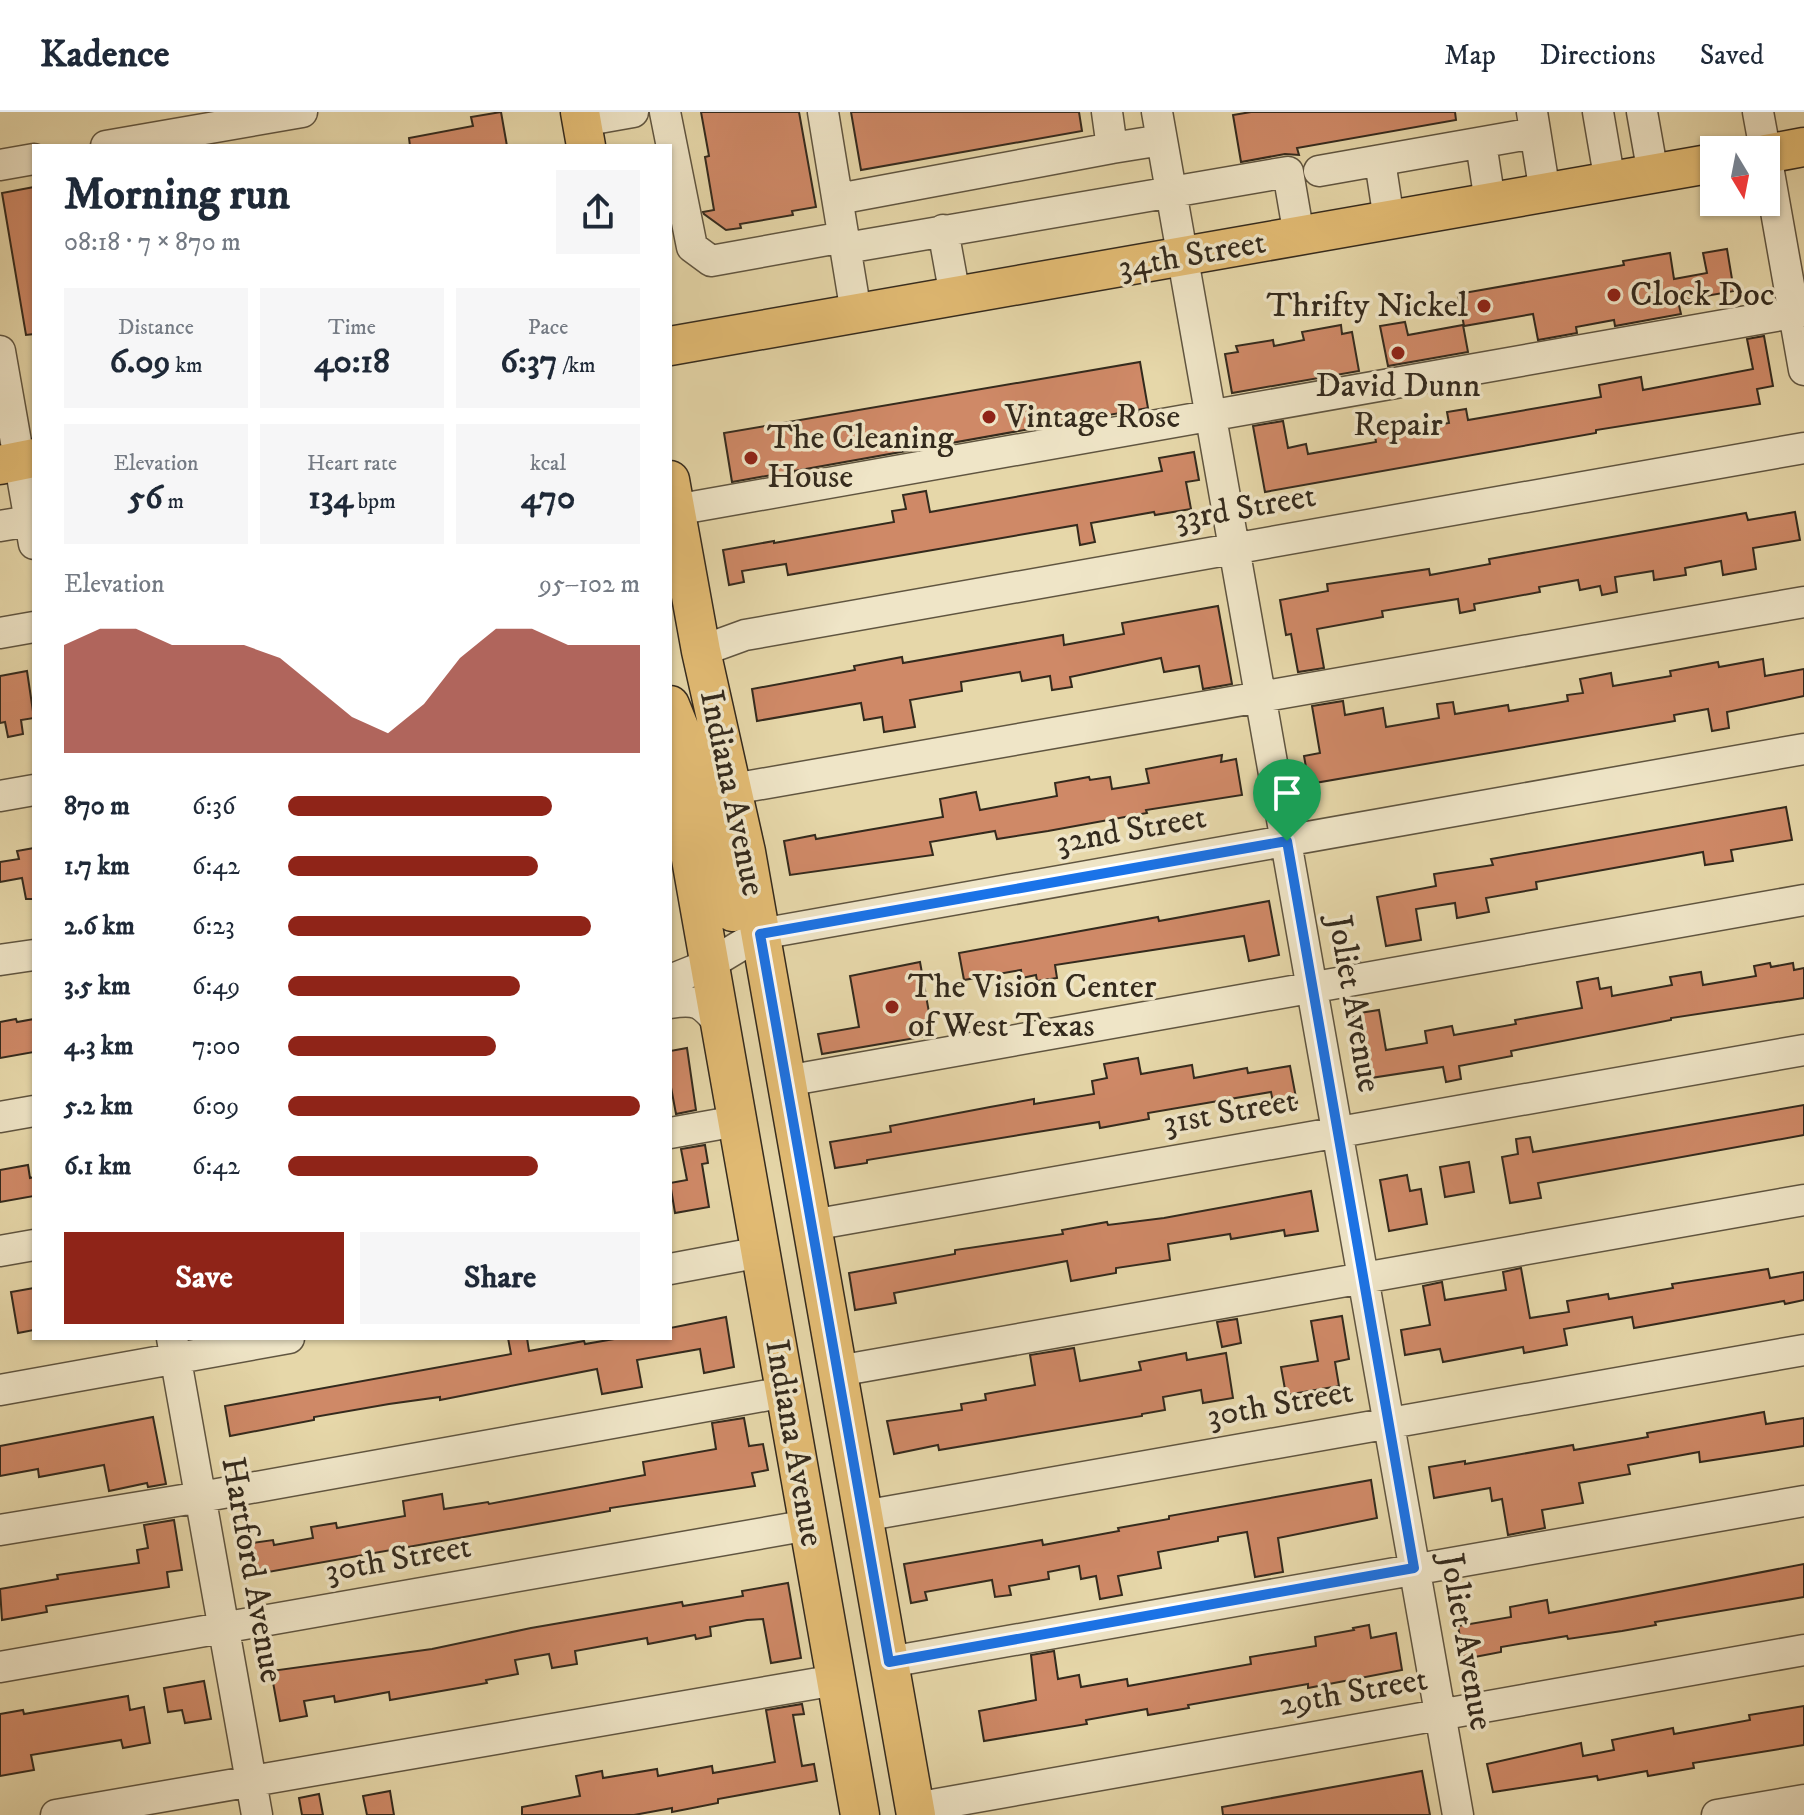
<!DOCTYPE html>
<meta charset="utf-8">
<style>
body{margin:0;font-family:"IM FELL DW Pica",serif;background:#f6f6f7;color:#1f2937;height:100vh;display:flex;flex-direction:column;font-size:30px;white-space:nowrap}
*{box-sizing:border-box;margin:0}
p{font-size:26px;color:#747a83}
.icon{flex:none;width:44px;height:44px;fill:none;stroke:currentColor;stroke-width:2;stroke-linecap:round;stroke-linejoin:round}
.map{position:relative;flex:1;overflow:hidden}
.panel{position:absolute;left:32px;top:32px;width:640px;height:1196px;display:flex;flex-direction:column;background:#fff;border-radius:0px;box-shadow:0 2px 6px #0004}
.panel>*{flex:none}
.needle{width:52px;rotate:170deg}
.controls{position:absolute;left:1700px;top:24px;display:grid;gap:16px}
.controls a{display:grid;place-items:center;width:80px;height:80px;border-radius:0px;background:#fff;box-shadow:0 2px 6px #0004;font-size:40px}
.pin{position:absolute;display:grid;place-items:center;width:68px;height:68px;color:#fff;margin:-82px -34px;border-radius:50% 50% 50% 0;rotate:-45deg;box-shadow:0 0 8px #0007}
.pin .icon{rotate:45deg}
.round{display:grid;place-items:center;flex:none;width:84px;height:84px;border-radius:0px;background:#f6f6f7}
.overview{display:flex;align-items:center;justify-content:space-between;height:136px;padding:0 32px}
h1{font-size:44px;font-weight:800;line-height:60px}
.metrics{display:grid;grid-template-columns:repeat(3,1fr);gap:12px;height:136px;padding:8px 32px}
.metrics div{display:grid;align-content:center;border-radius:0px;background:#f6f6f7;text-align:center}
.metrics b{font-size:34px;font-weight:800}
.metrics small{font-size:22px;font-weight:400}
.metrics p{font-size:22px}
.chart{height:224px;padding:16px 32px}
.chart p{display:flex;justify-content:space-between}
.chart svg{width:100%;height:144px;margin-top:8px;fill:#8f2418;opacity:.7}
.cta{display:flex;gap:16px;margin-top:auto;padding:16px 32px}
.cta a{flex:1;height:92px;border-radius:0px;background:#8f2418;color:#fff;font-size:32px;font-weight:800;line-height:92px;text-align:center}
.cta a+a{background:#f6f6f7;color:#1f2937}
ul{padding:0 32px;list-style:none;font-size:26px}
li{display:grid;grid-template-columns:128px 96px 1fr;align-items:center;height:60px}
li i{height:20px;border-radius:10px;background:#8f2418}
header{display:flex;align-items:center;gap:48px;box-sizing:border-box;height:112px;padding:0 40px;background:#fff;border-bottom:2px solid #e0e1e3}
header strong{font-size:38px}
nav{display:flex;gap:44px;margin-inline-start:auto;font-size:28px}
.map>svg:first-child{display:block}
.building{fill:#cf8967;stroke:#342a1d;stroke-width:2}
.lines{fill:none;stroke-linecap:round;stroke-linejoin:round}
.minor-casing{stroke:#605540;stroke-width:33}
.major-casing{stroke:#342a1d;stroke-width:41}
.minor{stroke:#efe5c7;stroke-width:30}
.major{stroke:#e3bc74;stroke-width:38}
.route-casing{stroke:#fff;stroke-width:16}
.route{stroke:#1a73e8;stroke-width:10}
.poi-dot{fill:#8f2418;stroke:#efe5c7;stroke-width:3}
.labels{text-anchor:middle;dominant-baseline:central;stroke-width:7;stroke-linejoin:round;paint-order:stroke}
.street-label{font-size:34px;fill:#342a1d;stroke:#efe5c7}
.poi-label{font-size:34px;fill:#342a1d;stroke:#efe5c7;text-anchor:start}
</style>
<header>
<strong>Kadence</strong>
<nav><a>Map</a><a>Directions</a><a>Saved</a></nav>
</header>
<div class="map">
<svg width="1804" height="1703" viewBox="0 0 1804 1703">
<rect width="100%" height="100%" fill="#e6d7a9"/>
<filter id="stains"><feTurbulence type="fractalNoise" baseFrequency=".0025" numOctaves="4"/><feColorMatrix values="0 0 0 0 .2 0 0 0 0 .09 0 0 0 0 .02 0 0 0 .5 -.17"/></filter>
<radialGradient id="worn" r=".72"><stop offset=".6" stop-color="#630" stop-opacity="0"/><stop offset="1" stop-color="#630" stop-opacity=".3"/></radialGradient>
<!-- building -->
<path class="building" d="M501,0L507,34H410L409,26L473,14L471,5Z
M701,0H799L816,95L792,99L793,103L740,112L741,116L726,118L704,102L703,100L714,98L705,45L709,44Z
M851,0H1079L1082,19L861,58Z
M1251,0H1455L1456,8L1297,36L1299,43L1285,42L1241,50L1233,3Z
M34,75V222L26,223L2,81Z
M1727,137L1734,179L1678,189L1681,202L1615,214L1614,208L1576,215L1577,221L1538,228L1533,202L1464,214L1458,182L1624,153L1623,149L1670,141L1674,167L1707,161L1703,141Z
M1405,210L1408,223L1463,213L1468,240L1388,254L1380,214Z
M1341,213L1342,222L1352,220L1359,259L1232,281L1225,242L1238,240L1236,234L1273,228L1274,234L1304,228L1302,220Z
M1764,224L1773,274L1757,277L1760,292L1596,318V321L1265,380L1253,314L1283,309L1288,336L1306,332L1308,342L1376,330L1375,324L1449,311L1447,300L1466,297L1468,308L1601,285L1599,273L1641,265L1643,278L1753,257L1747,227Z
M1140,250L1148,296L732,370L724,321Z
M1194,340L1199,368L1186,370L1191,397L1155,403L1154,400L1091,411L1095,430L1080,433L1077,413L788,463L786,452L742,459L744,470L729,473L723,438L774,429V431L894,410L892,399L906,397L903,383L926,379L930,400L1162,359L1159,346Z
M1795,400L1800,428L1753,436L1756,457L1723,463L1721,449L1685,456L1686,463L1654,468L1653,459L1615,465L1617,480L1602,483L1600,474L1580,478L1578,468L1539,475L1540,480L1474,492L1475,498L1460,501L1458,487L1382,499L1383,505L1317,517L1324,556L1298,560L1291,522L1286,523L1280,488L1328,479L1327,472L1429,457L1430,463L1490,452L1489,447L1746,401L1748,408Z
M1218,494L1232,572L1203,577L1199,554L1164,560L1161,546L1070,565L1072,575L1052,578L1050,564L1022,569L1020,560L961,570L962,579L910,588L915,615L884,620L882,605L864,608L861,591L757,609L752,577L855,558L854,554L902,545L903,551L1063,523L1064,533L1124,522L1122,511Z
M1763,547L1765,564L1804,557V584L1727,600L1729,616L1712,619L1708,597L1674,603L1675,609L1309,672L1304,644L1320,641L1312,594L1343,589L1345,603L1383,596L1386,615L1439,606L1437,592L1453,590L1455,602L1508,593L1509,599L1568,589L1567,583L1583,581L1580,567L1611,561L1613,574L1671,564L1670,559L1718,550L1719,555Z
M27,559L34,606L21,608L23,622L8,625L5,610L0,611V564Z
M1222,643L1221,650L1236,647L1242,683L1146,698L1147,701L1048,719L997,727L995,719L930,730L933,743L790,763L784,729L815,723L816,727L943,705L940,687L976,680L980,698L1057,684L1055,671L1089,665L1090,668L1110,665L1112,677L1149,671L1146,657Z
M1786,695L1792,728L1731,738L1733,749L1705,753L1703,740L1536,770L1537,777L1486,786L1489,800L1457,806L1455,791L1416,797L1421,828L1386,834L1377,785L1436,774L1434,762L1493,753L1491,747Z
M34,736V787H26L22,766L0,770V750L19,747L17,739Z
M1269,789L1279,843L1249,849L1244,824L1055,853L1057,866L1037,869L1036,863L1022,866L1021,858L964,868L959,841L1158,805L1159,809Z
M1357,835L1360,849L1337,853L1334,839Z
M920,850L933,923L822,942L818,922L859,915L850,864Z
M1770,851L1771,855L1793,851L1794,858L1804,856V886L1671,906V908L1511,939L1512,944L1459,954L1461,967L1446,970L1443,955L1364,967L1353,902L1379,898L1386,938L1427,931L1425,919L1452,914L1454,923L1516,912L1515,908L1582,896L1577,870L1598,866L1600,877L1611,875L1612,884L1672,873L1670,865L1701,860L1703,873L1756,864L1754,854Z
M16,907L17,910L34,907V940L0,946V910Z
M687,936L696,998L676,1002L670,970V939Z
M1138,946L1141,962L1192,953L1194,966L1247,956L1248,961L1290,954L1297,991L1274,995L1271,980L1148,1001L1149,1007L1100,1016L1099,1010L867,1048V1051L835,1056L830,1030L891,1020L890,1014L990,995L1034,987V992L1094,982L1092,969L1107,966L1104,952Z
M1804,993V1023L1538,1071L1541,1086L1510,1091L1502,1045L1518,1042L1516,1027L1530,1025L1533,1040Z
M705,1033L708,1051L702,1052L709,1095L675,1101L670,1071L687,1068L681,1037Z
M1469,1050L1474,1080L1445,1085L1440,1055Z
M28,1053L30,1066L34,1065V1084L0,1090V1058Z
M1407,1063L1410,1079L1421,1077L1427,1112L1389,1119L1380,1068Z
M1311,1079L1318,1119L1285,1124L1284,1118L1231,1127L1230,1122L1168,1132L1170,1148L1116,1156V1161L1071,1169L1067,1149L894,1181L896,1191L855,1198L849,1161L955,1142V1138L1063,1122L1062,1118L1107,1110L1108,1113L1164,1106Z
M1521,1156L1530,1206L1569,1200L1567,1189L1608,1182L1609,1187L1673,1176L1672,1172L1768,1157L1770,1166L1804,1160V1188L1785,1192L1784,1189L1634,1216L1632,1205L1564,1217L1567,1233L1524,1241L1523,1235L1443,1250L1440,1237L1405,1243L1401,1218L1430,1213L1423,1174L1442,1170L1445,1188L1506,1178L1503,1160Z
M34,1176V1218L18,1221L11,1180Z
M1342,1204L1349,1247L1335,1250L1339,1274L1286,1283L1281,1255L1318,1249L1311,1209Z
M726,1205L734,1255L704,1261L700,1237L637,1248L642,1275L602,1282L597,1257L440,1288V1285L389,1292L314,1305V1308L230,1324L225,1294L511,1242L508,1226H527L529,1239L584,1229L585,1232L620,1226H670V1216Z
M1237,1207L1241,1231L1222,1235L1217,1210Z
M1074,1236L1080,1269L1141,1258L1139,1250L1186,1241L1187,1248L1226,1241L1233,1286L1203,1291L1201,1278L1163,1285L1165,1298L1142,1302V1304L939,1338L938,1333L894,1342L887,1309L962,1298L961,1292L986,1288L985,1282L1035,1273L1030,1243Z
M1764,1300L1766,1312L1804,1306V1334L1700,1350L1699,1340L1628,1353L1630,1362L1579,1371L1583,1391L1542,1398L1545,1416L1508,1423L1502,1387L1492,1389L1490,1376L1434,1386L1429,1355L1465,1349V1352L1573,1333L1574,1338L1648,1325L1647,1321Z
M153,1305L166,1372L148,1375L147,1371L109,1379L104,1353L39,1365L38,1357L0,1364V1334Z
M744,1306L749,1334L763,1332L768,1358L752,1361L755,1374L610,1396V1399L251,1463L245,1432L273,1428L274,1433L313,1426L311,1415L336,1411L337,1416L405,1404L403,1389L442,1382L444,1397L488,1390L489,1392L645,1363L643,1350L716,1337L712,1311Z
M1371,1368L1377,1406L1278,1426L1283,1460L1255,1465L1247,1420L1218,1425V1429L1158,1440L1161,1456L1118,1464L1122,1483L1100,1487L1096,1464L1081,1467L1079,1454L1048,1460L1049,1467L1009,1474L1011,1483L995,1485L992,1468L925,1480L927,1488L911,1491L904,1452L1042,1428L1043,1433L1119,1419L1118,1416L1169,1407V1404Z
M174,1408L182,1458L167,1460L169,1475L46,1494L47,1500L2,1508L0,1477L58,1467L57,1463L139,1451L137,1438L148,1436L144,1413Z
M1804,1452V1485L1655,1510L1656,1513L1622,1519L1568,1527L1567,1524L1501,1535V1540L1464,1547L1458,1514L1511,1505L1510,1495L1547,1488L1549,1501Z
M788,1471L801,1546L771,1551L763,1507L747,1508L710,1515L711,1524L696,1527L695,1523L648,1532L647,1526L575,1539L577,1552L552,1556L549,1542L515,1548L518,1562L486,1568L487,1571L390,1588L389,1580L335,1590L334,1584L304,1589L307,1604L280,1609L271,1559L432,1537L531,1516L682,1490L683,1494L743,1484L742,1479Z
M1369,1513L1371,1526L1396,1521L1402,1558L1308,1576V1572L1188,1593L1189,1596L1148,1603L1147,1597L1086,1608L1087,1612L984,1629L979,1599L1036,1588L1031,1543L1054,1539L1058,1567L1079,1563L1081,1575L1127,1567L1128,1574L1251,1552L1250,1545L1316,1534L1315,1525L1354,1518L1353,1516Z
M204,1569L211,1607L185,1611L182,1598L168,1600L164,1576Z
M128,1584L130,1598L144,1595L150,1631L123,1636L121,1628L31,1643L34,1658L0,1664V1602L23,1598L24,1602Z
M802,1592L804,1602L793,1603L802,1654L814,1652L817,1669L718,1687V1691L672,1700V1696L634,1703H522V1695L580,1684L576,1664L602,1659L603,1666L657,1657L658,1664L712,1654L713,1661L775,1650L766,1598Z
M1804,1594V1633L1693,1651L1694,1656L1648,1664L1647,1659L1598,1668L1597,1664L1493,1680L1487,1652L1581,1631L1583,1644L1614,1638L1612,1628L1673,1616L1674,1622L1750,1608L1749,1603Z
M1422,1659L1430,1703H1223L1222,1695Z
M390,1679L394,1703H367L363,1684Z
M319,1682L323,1703H302L299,1686Z"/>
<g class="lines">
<defs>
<path id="minor" d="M665,0L692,135L711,149L844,125
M823,0L856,201
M1107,0L1112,36L1162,28
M1157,0L1458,1703
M1532,0L1545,81
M1598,0L1610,70
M1642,0L1653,62
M1758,0L1765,38
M582,9L633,0
M1481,31L1490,90
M106,34L302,0
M1766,43L1804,258
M1380,49L1389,108
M0,53L34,47
M1319,59L1535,21
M838,87L1112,36
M943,118L955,184
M846,136L1288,60L1299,124
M0,239L34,432
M675,398L1804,199
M0,414L30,409
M0,521L34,515
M701,539L745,523L1804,336
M733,677L1804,490
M0,684L34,678
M0,848L34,843
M670,868L710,852L760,822L1804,637
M670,891C699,886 703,892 721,913
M786,969L1804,788
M0,1005L34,999
M670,1021L737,1009
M812,1113L1804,938
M0,1139L34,1133
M670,1157L761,1140
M172,1226L257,1703
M838,1259L1804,1088
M0,1278L289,1226
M863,1404L1804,1238
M0,1418L201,1385L785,1280
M889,1550L1804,1389
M0,1555L809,1413
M915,1696L1804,1538
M56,1703L836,1568
M1717,1703L1804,1688"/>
<path id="major" d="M580,0L586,34
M1766,42L1804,35
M670,234L1714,51
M0,353L34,346
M670,368L701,539L746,740L916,1703
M670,593L703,674L733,800
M670,628L860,1703"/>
</defs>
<!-- minor casing -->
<use href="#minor" class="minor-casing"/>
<!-- major casing -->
<use href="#major" class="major-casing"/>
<!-- minor -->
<use href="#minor" class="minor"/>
<!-- major -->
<use href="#major" class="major"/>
</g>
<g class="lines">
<defs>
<path id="route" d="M1287,729L1414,1456L889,1550L760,822Z"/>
</defs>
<!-- route casing -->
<use href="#route" class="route-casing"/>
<!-- route -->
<use href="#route" class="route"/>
</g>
<!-- markers -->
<g class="poi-dot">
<circle cx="1614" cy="183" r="8"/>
<circle cx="1484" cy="194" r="8"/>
<circle cx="1398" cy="241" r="8"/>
<circle cx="989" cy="305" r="8"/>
<circle cx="751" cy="346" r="8"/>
<circle cx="892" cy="895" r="8"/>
</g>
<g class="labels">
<!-- street labels -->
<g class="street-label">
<text transform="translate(1192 143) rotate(-10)">34th Street</text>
<text transform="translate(1245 396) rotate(-10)">33rd Street</text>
<text transform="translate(732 681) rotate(78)">Indiana Avenue</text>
<text transform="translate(1131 718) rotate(-10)">32nd Street</text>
<text transform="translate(1354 892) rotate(80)">Joliet Avenue</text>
<text transform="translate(1230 1000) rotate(-10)">31st Street</text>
<text transform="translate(1280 1292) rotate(-10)">30th Street</text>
<text transform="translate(794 1331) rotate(80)">Indiana Avenue</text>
<text transform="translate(398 1447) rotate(-10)">30th Street</text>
<text transform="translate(252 1458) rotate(80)">Hartford Avenue</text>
<text transform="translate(1466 1530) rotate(80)">Joliet Avenue</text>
<text transform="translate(1353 1580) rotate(-10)">29th Street</text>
</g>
<!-- poi labels -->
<g class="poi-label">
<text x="1630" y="183">Clock Doc</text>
<text x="1468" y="194" text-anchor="end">Thrifty Nickel</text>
<text x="1398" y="274" text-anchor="middle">David Dunn<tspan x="1398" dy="39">Repair</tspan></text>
<text x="1005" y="305">Vintage Rose</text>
<text x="767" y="326">The Cleaning<tspan x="767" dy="39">House</tspan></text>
<text x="908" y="875">The Vision Center<tspan x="908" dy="39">of West Texas</tspan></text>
</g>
</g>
<rect width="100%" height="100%" filter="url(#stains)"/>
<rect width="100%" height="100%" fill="url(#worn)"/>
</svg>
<div class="controls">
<a><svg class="needle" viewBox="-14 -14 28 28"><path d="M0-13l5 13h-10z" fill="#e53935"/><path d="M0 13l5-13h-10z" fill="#747a83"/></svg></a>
</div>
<div class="pin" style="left:1287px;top:729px;background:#1e9e55"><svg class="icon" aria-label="arrive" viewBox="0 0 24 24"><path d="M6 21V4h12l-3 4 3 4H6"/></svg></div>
<section class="panel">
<div class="overview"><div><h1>Morning run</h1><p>08:18 · 7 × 870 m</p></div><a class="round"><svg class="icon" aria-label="share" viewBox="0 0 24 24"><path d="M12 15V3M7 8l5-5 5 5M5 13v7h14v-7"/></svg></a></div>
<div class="metrics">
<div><p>Distance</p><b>6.09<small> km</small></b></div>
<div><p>Time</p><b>40:18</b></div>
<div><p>Pace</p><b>6:37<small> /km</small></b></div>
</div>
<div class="metrics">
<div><p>Elevation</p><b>56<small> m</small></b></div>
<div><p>Heart rate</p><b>134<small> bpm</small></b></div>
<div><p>kcal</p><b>470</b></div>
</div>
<div class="chart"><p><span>Elevation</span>95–102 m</p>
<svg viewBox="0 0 160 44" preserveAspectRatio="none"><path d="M0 44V11L10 6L20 6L30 11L40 11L50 11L60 15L70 24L80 33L90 38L100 29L110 15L120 6L130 6L140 11L150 11L160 11V44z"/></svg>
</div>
<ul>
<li><b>870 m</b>6:36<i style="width:75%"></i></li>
<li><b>1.7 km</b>6:42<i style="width:71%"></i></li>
<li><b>2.6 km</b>6:23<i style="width:86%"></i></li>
<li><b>3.5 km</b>6:49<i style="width:66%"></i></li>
<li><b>4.3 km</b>7:00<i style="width:59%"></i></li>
<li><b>5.2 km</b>6:09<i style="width:100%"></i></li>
<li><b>6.1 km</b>6:42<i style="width:71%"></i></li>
</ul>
<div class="cta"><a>Save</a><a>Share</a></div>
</section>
</div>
